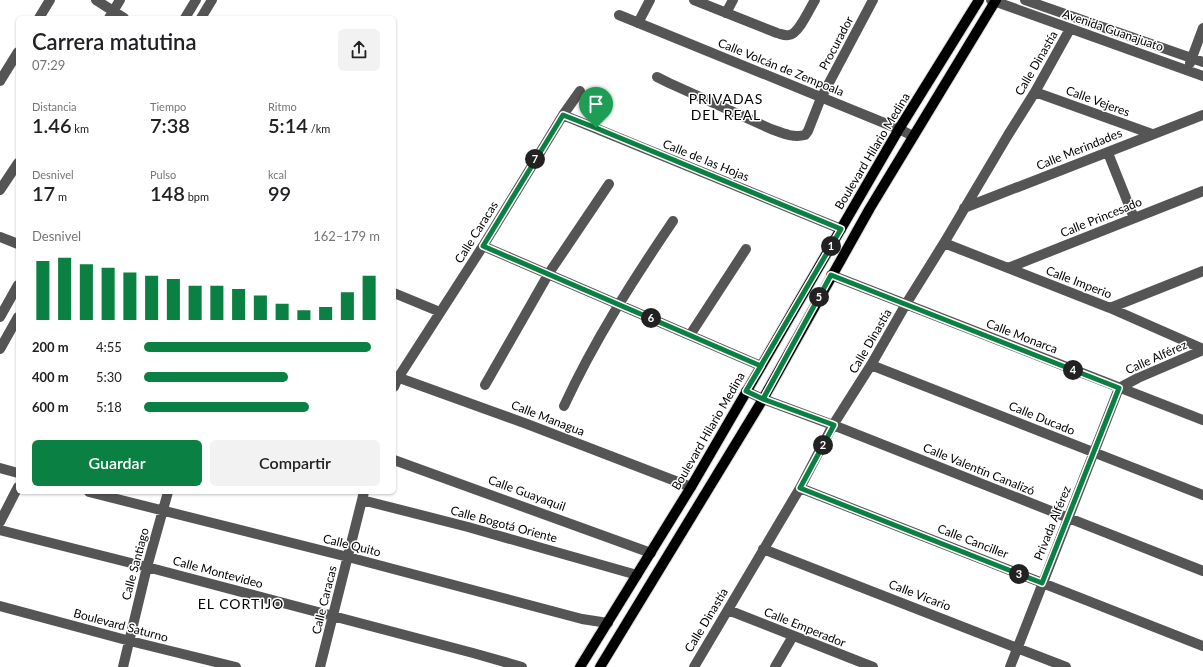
<!DOCTYPE html>
<html lang="es">
<meta charset="utf-8">
<style>
body{margin:0;font-family:Lato,sans-serif;background:#f2f2f2;color:#202124;height:100vh;display:flex;flex-direction:column;font-size:15px;white-space:nowrap}
*{box-sizing:border-box;margin:0}
p{font-size:13px;color:#757577}
.icon{flex:none;width:22px;height:22px;fill:none;stroke:currentColor;stroke-width:2;stroke-linecap:round;stroke-linejoin:round}
.map{position:relative;flex:1;overflow:hidden}
.details{position:absolute;left:16px;top:16px;width:380px;height:478px;display:flex;flex-direction:column;background:#fff;border-radius:6px;box-shadow:0 1px 3px #0004}
.details>*{flex:none}
.pin{position:absolute;display:grid;place-items:center;width:34px;height:34px;color:#fff;margin:-41px -17px;border-radius:50% 50% 50% 0;rotate:-45deg;box-shadow:0 0 4px #0007}
.pin .icon{rotate:45deg}
.km{position:absolute;width:20px;height:20px;margin:-10px;border-radius:50%;background:#222;color:#fff;font-size:11px;line-height:20px;text-align:center}
.round{display:grid;place-items:center;flex:none;width:42px;height:42px;border-radius:6px;background:#f2f2f2}
.summary{display:flex;align-items:center;justify-content:space-between;height:68px;padding:0 16px}
h1{font-size:22px;font-weight:600;line-height:30px}
.stats{display:grid;grid-template-columns:repeat(3,1fr);gap:6px;height:68px;padding:4px 16px}
.stats div{display:grid;align-content:center}
.stats b{font-size:20px;font-weight:600}
.stats small{font-size:11px;font-weight:400}
.stats p{font-size:11px}
.chart{height:112px;padding:8px 16px}
.chart p{display:flex;justify-content:space-between}
.chart svg{width:100%;height:72px;margin-top:4px;stroke:#0b8043;stroke-width:6}
.cta{display:flex;gap:8px;margin-top:auto;padding:8px 16px}
.cta a{flex:1;height:46px;border-radius:6px;background:#0b8043;color:#fff;font-size:16px;font-weight:600;line-height:46px;text-align:center}
.cta a+a{background:#f2f2f2;color:#202124}
ul{padding:0 16px;list-style:none;font-size:13px}
li{display:grid;grid-template-columns:64px 48px 1fr;align-items:center;height:30px}
li i{height:10px;border-radius:5px;background:#0b8043}
.map>svg:first-child{display:block}
.lines{fill:none;stroke-linecap:round;stroke-linejoin:round}
.major-casing{stroke:#dbdbdb;stroke-width:12}
.minor{stroke:#555;stroke-width:10}
.major{stroke:#000;stroke-width:10}
.route-casing{stroke:#fff;stroke-width:8}
.route{stroke:#0b8043;stroke-width:5}
.labels{text-anchor:middle;dominant-baseline:central;stroke-width:3;stroke-linejoin:round;paint-order:stroke}
.street-label{font-size:12px;fill:#000;stroke:#fff}
.quarter-label{font-size:14px;letter-spacing:1px;fill:#000;stroke:#fff}
</style>
<div class="map">
<svg width="1203" height="667" viewBox="0 0 1203 667">
<rect width="100%" height="100%" fill="#fff"/>
<g class="lines">
<defs>
<path id="major" d="M580,667L691,487L899,129L979,0
M600,667L763,399L870,208L996,0"/>
</defs>
<!-- major casing -->
<use href="#major" class="major-casing"/>
<!-- minor -->
<path class="minor" d="M96,0L124,18
M694,0L777,33C781,34 785,36 789,35C798,35 810,8 815,0
M991,0L1203,76
M1025,0L1203,62
M726,13L733,0
M619,15L899,129L913,136
M39,18L50,0
M109,18L120,0
M185,18L196,0
M201,18L212,0
M638,23L650,0
M1190,63L1203,28
M657,77L669,83L771,129C782,133 793,138 805,135L808,131L821,98L873,0
M0,81L18,52
M1035,92L1152,134
M563,115L841,229
M1108,153L1134,218
M0,190L18,163
M964,208L1203,115
M0,237L18,244
M944,243L1110,308L1203,349
M483,246L761,366
M1008,268L1203,191
M831,275L1203,420
M394,293L440,312
M1110,308L1203,271
M0,317L18,285
M690,335L746,249
M0,349L18,317
M871,365L1203,495
M394,376L527,424L691,487
M485,385L549,273L609,184
M394,387L398,378L483,246L563,115L580,91
M746,391L763,399L833,425L1203,571
M564,406C594,341 633,280 673,221
M394,460L651,553
M0,468L18,473
M800,488L1203,646
M89,492L348,557L582,619L608,623
M362,500L468,527L637,575
M0,522L18,487
M0,530L147,567L473,653L522,667
M763,549L1066,667
M0,606L130,641L236,667
M728,610L873,667
M123,667L147,567L168,492
M320,667L364,492
M694,667L800,488L833,425L871,365L906,304L944,243L1008,135L1035,92L1070,29
M775,667L793,636
M1010,667L1119,388L1138,378L1203,350"/>
<!-- major -->
<use href="#major" class="major"/>
</g>
<g class="lines">
<defs>
<path id="route" d="M596,128L841,229L746,391L763,399L834,425L800,488L1042,583L1119,388L831,275L763,399L746,391L761,366L483,246L563,115L596,128"/>
</defs>
<!-- route casing -->
<use href="#route" class="route-casing"/>
<!-- route -->
<use href="#route" class="route"/>
</g>
<g class="labels">
<!-- street labels -->
<g class="street-label">
<text transform="translate(1113 30) rotate(19)">Avenida Guanajuato</text>
<text transform="translate(836 43) rotate(-62)">Procurador</text>
<text transform="translate(1036 63) rotate(-60)">Calle Dinastía</text>
<text transform="translate(781 67) rotate(22)">Calle Volcán de Zempoala</text>
<text transform="translate(1098 101) rotate(20)">Calle Vejeres</text>
<text transform="translate(1079 149) rotate(-22)">Calle Merindades</text>
<text transform="translate(872 151) rotate(-59)">Boulevard Hilario Medina</text>
<text transform="translate(706 160) rotate(22)">Calle de las Hojas</text>
<text transform="translate(1101 217) rotate(-22)">Calle Princesado</text>
<text transform="translate(476 232) rotate(-58)">Calle Caracas</text>
<text transform="translate(1079 282) rotate(21)">Calle Imperio</text>
<text transform="translate(1022 336) rotate(21)">Calle Monarca</text>
<text transform="translate(870 341) rotate(-60)">Calle Dinastía</text>
<text transform="translate(1156 357) rotate(-24)">Calle Alférez</text>
<text transform="translate(548 418) rotate(21)">Calle Managua</text>
<text transform="translate(1042 418) rotate(22)">Calle Ducado</text>
<text transform="translate(708 431) rotate(-60)">Boulevard Hilario Medina</text>
<text transform="translate(979 469) rotate(22)">Calle Valentín Canalizó</text>
<text transform="translate(527 493) rotate(20)">Calle Guayaquil</text>
<text transform="translate(1052 523) rotate(-68)">Privada Alférez</text>
<text transform="translate(504 524) rotate(15)">Calle Bogotá Oriente</text>
<text transform="translate(973 541) rotate(21)">Calle Canciller</text>
<text transform="translate(352 545) rotate(14)">Calle Quito</text>
<text transform="translate(135 564) rotate(-75)">Calle Santiago</text>
<text transform="translate(218 572) rotate(15)">Calle Montevideo</text>
<text transform="translate(920 595) rotate(21)">Calle Vicario</text>
<text transform="translate(324 600) rotate(-76)">Calle Caracas</text>
<text transform="translate(706 620) rotate(-59)">Calle Dinastía</text>
<text transform="translate(121 625) rotate(15)">Boulevard Saturno</text>
<text transform="translate(805 627) rotate(22)">Calle Emperador</text>
</g>
<!-- quarter labels -->
<g class="quarter-label">
<text x="726" y="98">PRIVADAS<tspan x="726" dy="16">DEL REAL</tspan></text>
<text x="241" y="603">EL CORTIJO</text>
</g>
</g>
</svg>
<div class="pin" style="left:596px;top:128px;background:#1e9e55"><svg class="icon" aria-label="arrive" viewBox="0 0 24 24"><path d="M6 21V4h12l-3 4 3 4H6"/></svg></div>
<b class="km" style="left:831px;top:246px">1</b>
<b class="km" style="left:823px;top:445px">2</b>
<b class="km" style="left:1019px;top:574px">3</b>
<b class="km" style="left:1073px;top:370px">4</b>
<b class="km" style="left:819px;top:297px">5</b>
<b class="km" style="left:651px;top:318px">6</b>
<b class="km" style="left:535px;top:159px">7</b>
<section class="details">
<div class="summary"><div><h1>Carrera matutina</h1><p>07:29</p></div><a class="round"><svg class="icon" aria-label="share" viewBox="0 0 24 24"><path d="M12 15V3M7 8l5-5 5 5M5 13v7h14v-7"/></svg></a></div>
<div class="stats">
<div><p>Distancia</p><b>1.46<small> km</small></b></div>
<div><p>Tiempo</p><b>7:38</b></div>
<div><p>Ritmo</p><b>5:14<small> /km</small></b></div>
</div>
<div class="stats">
<div><p>Desnivel</p><b>17<small> m</small></b></div>
<div><p>Pulso</p><b>148<small> bpm</small></b></div>
<div><p>kcal</p><b>99</b></div>
</div>
<div class="chart"><p><span>Desnivel</span>162–179 m</p>
<svg viewBox="0 0 160 44" preserveAspectRatio="none"><path d="M5 44V8M15 44V6M25 44V10M35 44V12M45 44V15M55 44V17M65 44V19M75 44V23M85 44V23M95 44V25M105 44V29M115 44V34M125 44V38M135 44V36M145 44V27M155 44V17"/></svg>
</div>
<ul>
<li><b>200 m</b>4:55<i style="width:96%"></i></li>
<li><b>400 m</b>5:30<i style="width:61%"></i></li>
<li><b>600 m</b>5:18<i style="width:70%"></i></li>
</ul>
<div class="cta"><a>Guardar</a><a>Compartir</a></div>
</section>
</div>
